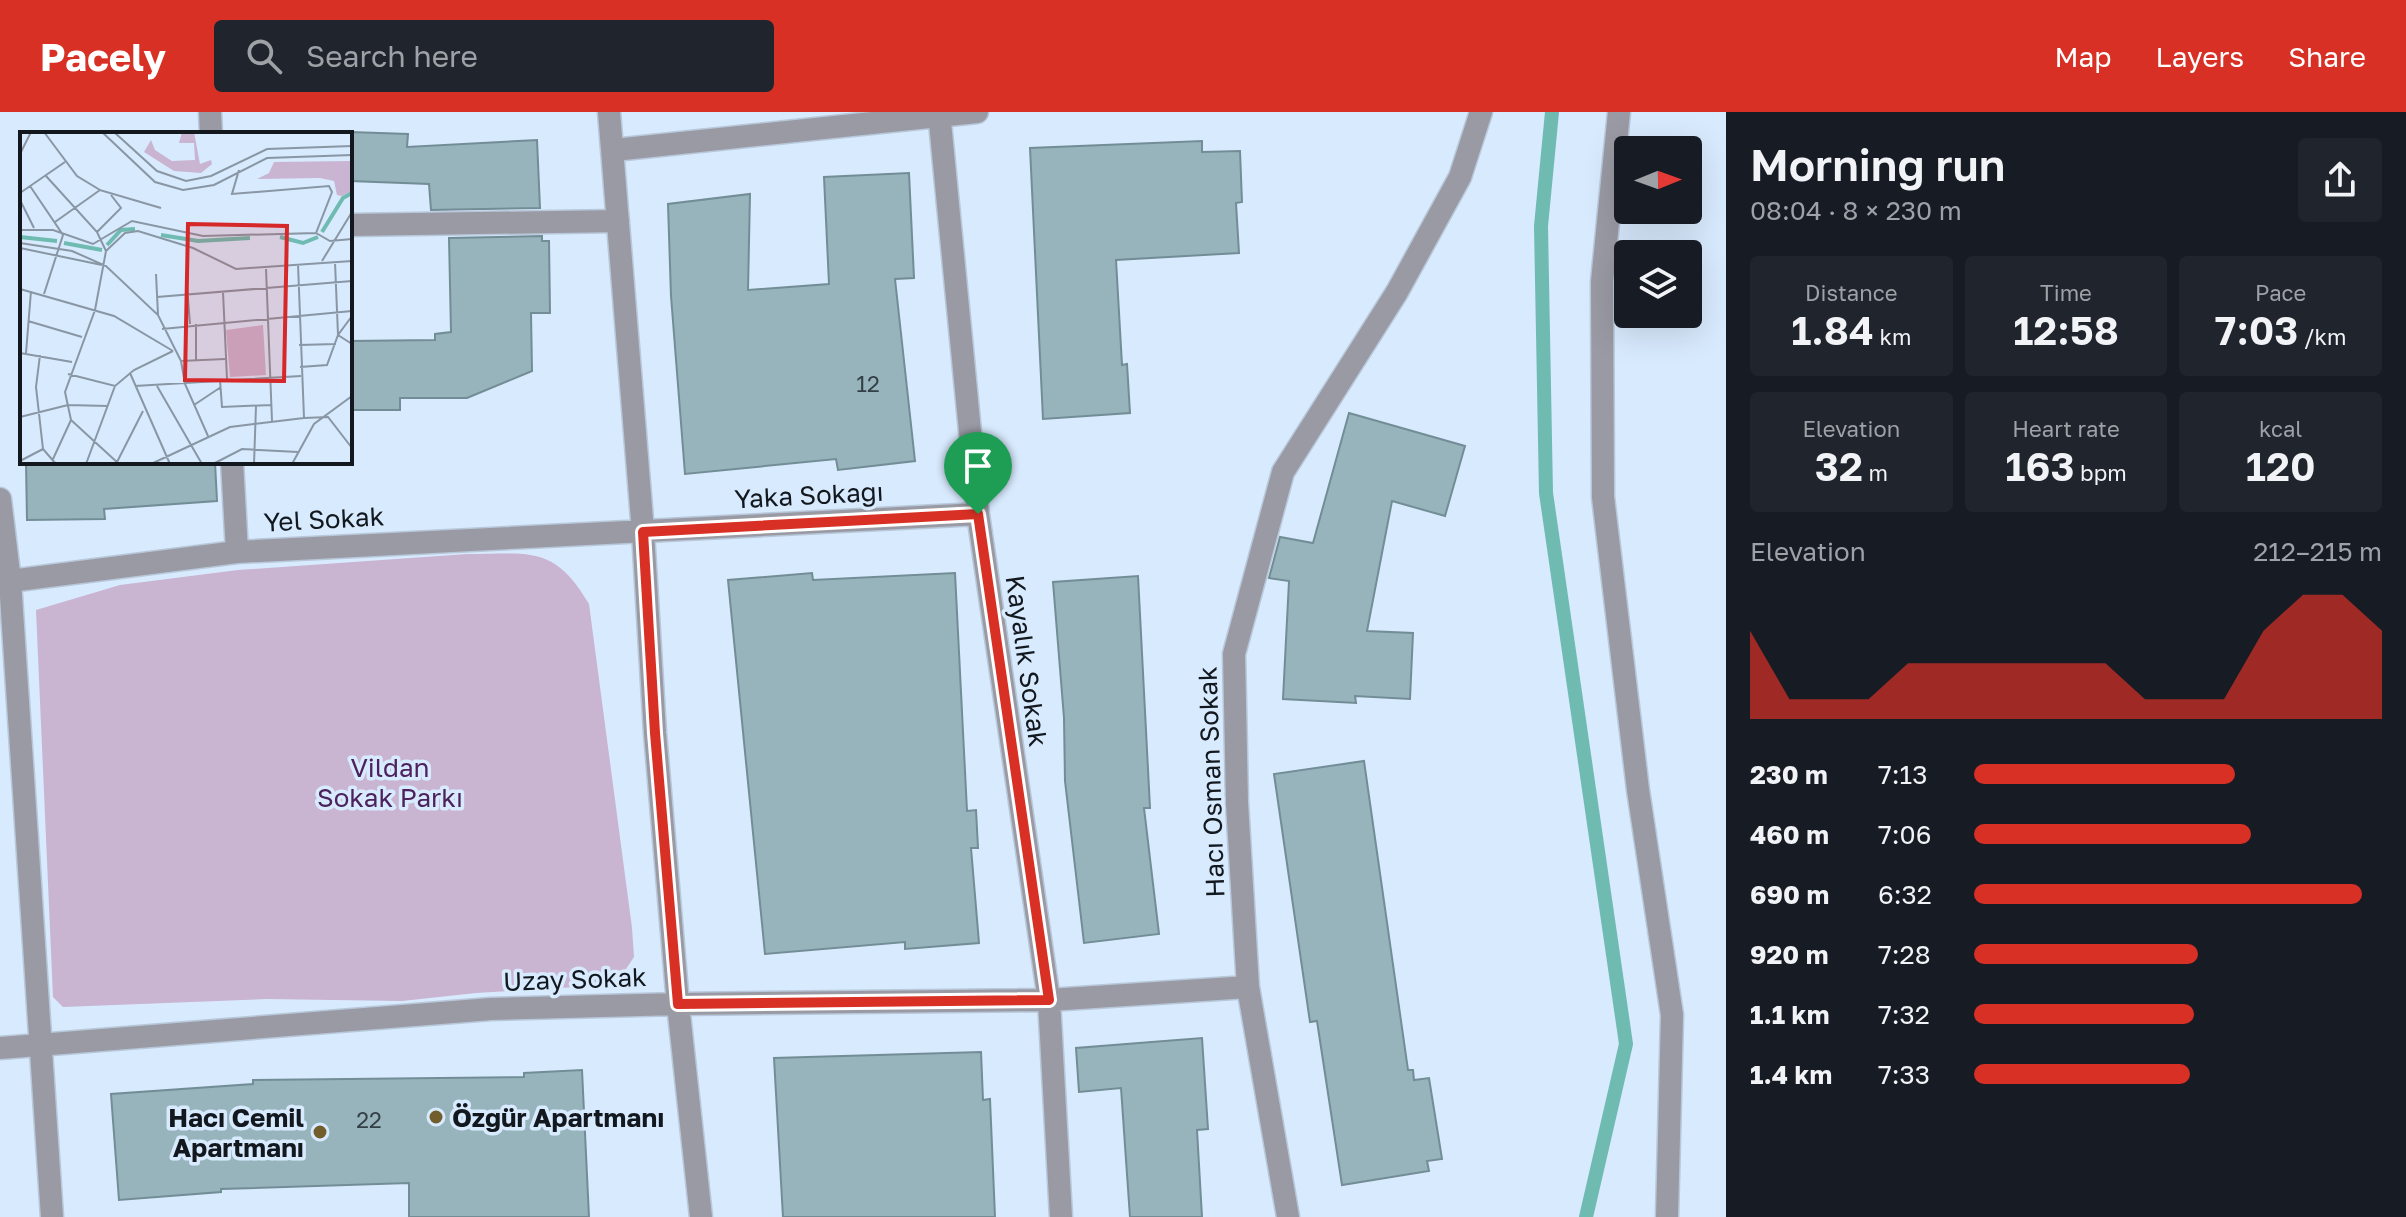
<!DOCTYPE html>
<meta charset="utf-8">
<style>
body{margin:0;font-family:"Golos Text",sans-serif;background:#20242c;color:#f1f3f6;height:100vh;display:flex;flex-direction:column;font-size:30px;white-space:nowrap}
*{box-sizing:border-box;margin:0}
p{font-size:26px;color:#9ea1a6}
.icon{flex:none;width:44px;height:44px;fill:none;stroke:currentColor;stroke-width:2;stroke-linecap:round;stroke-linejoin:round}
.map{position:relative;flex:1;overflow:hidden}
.side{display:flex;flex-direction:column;background:#171b24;width:680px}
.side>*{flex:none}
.needle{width:52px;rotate:89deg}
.controls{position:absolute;left:1614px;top:24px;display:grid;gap:16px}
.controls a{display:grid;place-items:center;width:88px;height:88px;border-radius:8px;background:#171b24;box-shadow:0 8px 32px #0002;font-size:40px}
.pin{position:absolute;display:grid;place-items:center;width:68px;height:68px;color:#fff;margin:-82px -34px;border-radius:50% 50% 50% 0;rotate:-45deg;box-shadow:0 0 8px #0007}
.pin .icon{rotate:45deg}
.round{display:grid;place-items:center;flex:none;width:84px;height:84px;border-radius:8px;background:#20242c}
.summary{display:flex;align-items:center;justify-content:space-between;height:136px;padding:0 24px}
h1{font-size:44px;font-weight:600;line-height:60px}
.figures{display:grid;grid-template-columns:repeat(3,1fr);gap:12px;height:136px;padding:8px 24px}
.figures div{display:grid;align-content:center;border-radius:8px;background:#20242c;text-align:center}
.figures b{font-size:40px;font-weight:600}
.figures small{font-size:22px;font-weight:400}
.figures p{font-size:22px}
.chart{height:224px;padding:16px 24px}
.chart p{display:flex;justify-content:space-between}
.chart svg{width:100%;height:144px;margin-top:8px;fill:#d93025;opacity:.7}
ul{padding:0 24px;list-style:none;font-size:26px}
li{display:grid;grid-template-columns:128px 96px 1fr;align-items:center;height:60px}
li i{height:20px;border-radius:10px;background:#d93025}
header{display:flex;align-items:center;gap:48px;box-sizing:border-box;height:112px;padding:0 40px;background:#d93025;color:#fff}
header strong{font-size:38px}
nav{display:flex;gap:44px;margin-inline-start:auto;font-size:28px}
.search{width:560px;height:72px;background:#20242c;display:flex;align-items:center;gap:20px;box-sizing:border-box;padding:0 28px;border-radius:8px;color:#9ea1a6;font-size:30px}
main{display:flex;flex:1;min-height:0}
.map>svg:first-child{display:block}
.green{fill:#c9b4d2}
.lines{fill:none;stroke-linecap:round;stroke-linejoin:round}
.stream{stroke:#6fbbb1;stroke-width:14}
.building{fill:#97b3bc;stroke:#728d95;stroke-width:2}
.minor-casing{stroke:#b8c8da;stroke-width:25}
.minor{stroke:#9a9aa4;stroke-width:22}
.route-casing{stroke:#fff;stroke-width:16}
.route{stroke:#d93025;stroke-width:10}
.poi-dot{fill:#725e2d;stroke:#d8eafe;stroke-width:3}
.labels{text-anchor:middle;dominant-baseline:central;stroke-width:7;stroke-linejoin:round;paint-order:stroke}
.number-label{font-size:22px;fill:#333f46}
.street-label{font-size:26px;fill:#12181e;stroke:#d8eafe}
.park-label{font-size:26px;fill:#4c215c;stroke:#d8eafe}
.poi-label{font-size:26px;font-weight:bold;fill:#12181e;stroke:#d8eafe;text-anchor:end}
.inset-river{fill:none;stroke:#6fbbb1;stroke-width:4}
.inset-road{fill:none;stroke:#8996a4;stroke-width:2}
.view{fill:#d62828;fill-opacity:0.15;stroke:#d62828;stroke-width:4}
.inset-edge{fill:none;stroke:#12181e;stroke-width:4}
</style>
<header>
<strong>Pacely</strong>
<div class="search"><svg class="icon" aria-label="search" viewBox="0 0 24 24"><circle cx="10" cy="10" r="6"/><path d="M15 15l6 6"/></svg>Search here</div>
<nav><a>Map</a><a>Layers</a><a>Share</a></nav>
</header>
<main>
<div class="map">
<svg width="1726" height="1105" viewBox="0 0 1726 1105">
<rect width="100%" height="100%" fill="#d8eafe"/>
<!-- green -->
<path class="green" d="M467,442C529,442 554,432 589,492L632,816L634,845L624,860L594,874L476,881L402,889L267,887L63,895L53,885L36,498L120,473L238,458Z"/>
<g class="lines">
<!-- stream -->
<path class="stream" d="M1552,0L1541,114L1546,381L1626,932L1586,1105"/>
</g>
<!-- building -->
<path class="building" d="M350,20L408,22L407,35L537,28L540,96L431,98L429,72L350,69Z
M1202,29V40L1240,39L1242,90L1236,91L1239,141L1116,148L1122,253L1127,252L1130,301L1043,307L1030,36Z
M909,61L914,166L895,167L915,349L838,358L836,347L685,362L671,184L668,92L750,82L748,178L829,172L824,65Z
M542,124V129H549L550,201H531L532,259L467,286H400V298H350V229L435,228V222L451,220L449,126Z
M1349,301L1465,334L1445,404L1392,389L1367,519L1413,521L1410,587L1355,584L1356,591L1283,587L1289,469L1269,466L1280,425L1313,431Z
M26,350H215L217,389L104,397L105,407L27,408Z
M812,461L813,468L955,461L967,699L976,698L978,736H971L979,831L905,837V830L765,842L728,468Z
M1138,464L1150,696H1144L1159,822L1084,831L1065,669L1064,606L1053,470Z
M1364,649L1408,958H1413L1414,968L1429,966L1442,1047L1427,1049L1429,1059L1342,1073L1317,909L1310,910L1274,662Z
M1202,926L1208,1017L1197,1018L1202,1105H1130L1121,976L1079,980L1076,936Z
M981,940L983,988L990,987L995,1105H783L774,946Z
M582,958L589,1105H409V1071L221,1077V1080L119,1088L111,982L253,972V968L524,965V961Z"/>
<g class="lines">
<defs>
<path id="minor" d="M210,0L211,22
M609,0L643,420L655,621L678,892L701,1105
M939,0L978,402L1049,888L1061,1105
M1619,0L1602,170L1603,385L1638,678L1672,903L1667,1105
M614,38L977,0
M350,113L618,109
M232,350L237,440
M0,387L10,469L52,1105
M10,469L237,440L978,402
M0,936L491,897L678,892L1049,888L1248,875
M1288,1105L1248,875L1237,691L1234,542L1283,360L1397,180L1460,65L1481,0"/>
</defs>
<!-- minor casing -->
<use href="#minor" class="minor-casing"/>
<!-- minor -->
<use href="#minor" class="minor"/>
</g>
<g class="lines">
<defs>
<path id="route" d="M978,402L1049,888L678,892L655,621L643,420Z"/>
</defs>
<!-- route casing -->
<use href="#route" class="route-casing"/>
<!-- route -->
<use href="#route" class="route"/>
</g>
<!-- markers -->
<g class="poi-dot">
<circle cx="436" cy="1005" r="8"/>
<circle cx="320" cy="1020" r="8"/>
</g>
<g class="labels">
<!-- number labels -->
<g class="number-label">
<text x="868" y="271">12</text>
<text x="369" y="1007">22</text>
</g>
<!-- street labels -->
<g class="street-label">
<text transform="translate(809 383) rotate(-3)">Yaka Sokağı</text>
<text transform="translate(324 407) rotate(-3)">Yel Sokak</text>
<text transform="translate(1027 549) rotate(82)">Kayalık Sokak</text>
<text transform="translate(1211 670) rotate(-92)">Hacı Osman Sokak</text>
<text transform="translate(575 867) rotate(-2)">Uzay Sokak</text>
</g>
<!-- park labels -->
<g class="park-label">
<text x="390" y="655">Vildan<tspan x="390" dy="30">Sokak Parkı</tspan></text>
</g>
<!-- poi labels -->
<g class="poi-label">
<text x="304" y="1005">Hacı Cemil<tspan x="304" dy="30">Apartmanı</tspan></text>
<text x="452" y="1005" text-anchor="start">Özgür Apartmanı</text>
</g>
</g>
<!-- overview -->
<g transform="translate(20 20)">
<rect width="332" height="332" fill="#d8eafe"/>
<path d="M162,0H174L180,32L191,28L192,32L181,41L154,39L124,20L131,8L135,18L152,29L175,28L174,11H159ZM332,29V59L322,64L317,63L314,49L300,46L237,47L249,41L254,30ZM243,193L246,243L210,245L206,198Z" fill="#c9b4d2"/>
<path class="inset-river" d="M302,100L323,66L332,61M141,103L178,109L230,106M0,105L37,109M260,105L283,111L298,105M44,111L82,118M87,113L101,98L115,97"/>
<path class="inset-road" d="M24,0L57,44L80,58M82,0L135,50L163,58L194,53L247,26L332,23M94,0L137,39L166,49L191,44L247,17L332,14M0,22L11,0M26,44L77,100L86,119L75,178L45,260L51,288L99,332M10,54L43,103L24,162M0,61L45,30M0,68L14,96M35,90L80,58L141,76M0,98H33L73,112L112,89L183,104L296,101L312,60L309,54L212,62L219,38M77,100L101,76L91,63M296,101L310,109L332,107M0,111L52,119L86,134L138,183L161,229L205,227M0,116L82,133M86,119L105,101L118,99L173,116L216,137L332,129M302,129L332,80M315,130L318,203L332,212M278,132L284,286M246,137L252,289M136,142L138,183M166,142L170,192M0,157L94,184L153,219M203,160L207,247M137,165L332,149M8,189L62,205M176,192V228M142,197L332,179M279,213L316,212M0,221L52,230M6,221L11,159M20,223L16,255L23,317L36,332M161,229L165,252L188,304M280,235L307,233L318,203L332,184M110,241L150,332M48,242L95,254L114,238L153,219M200,248L202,275L251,273M115,254L281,244M137,254L182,332M174,273L201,255M0,285L48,273L88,274M33,327L51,288M0,329L23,317M66,332L95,254M96,332L123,279M131,332L210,295L284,286L308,285L332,316M193,332L222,317L278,320M234,332L236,274M272,332L294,292L332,264"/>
<path class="view" d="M168,92L267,94L264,249L165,248Z"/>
<rect width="332" height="332" class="inset-edge"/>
</g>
</svg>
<div class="controls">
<a><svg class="needle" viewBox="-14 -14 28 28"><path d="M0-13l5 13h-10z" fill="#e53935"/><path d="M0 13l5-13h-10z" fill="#9ea1a6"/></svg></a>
<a><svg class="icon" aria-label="layers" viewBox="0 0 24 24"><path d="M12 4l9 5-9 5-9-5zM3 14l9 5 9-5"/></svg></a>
</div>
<div class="pin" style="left:978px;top:402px;background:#1e9e55"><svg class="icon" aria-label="arrive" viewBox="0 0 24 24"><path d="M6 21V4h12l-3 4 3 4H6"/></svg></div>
</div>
<section class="side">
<div class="summary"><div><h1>Morning run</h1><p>08:04 · 8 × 230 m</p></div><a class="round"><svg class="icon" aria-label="share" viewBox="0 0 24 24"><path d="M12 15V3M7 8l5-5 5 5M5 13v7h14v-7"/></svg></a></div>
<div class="figures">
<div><p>Distance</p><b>1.84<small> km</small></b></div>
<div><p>Time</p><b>12:58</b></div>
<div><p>Pace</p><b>7:03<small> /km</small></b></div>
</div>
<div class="figures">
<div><p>Elevation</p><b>32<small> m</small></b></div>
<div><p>Heart rate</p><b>163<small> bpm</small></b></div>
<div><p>kcal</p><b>120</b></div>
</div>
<div class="chart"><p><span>Elevation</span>212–215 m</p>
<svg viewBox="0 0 160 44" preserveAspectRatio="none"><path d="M0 44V17L10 38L20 38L30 38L40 27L50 27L60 27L70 27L80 27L90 27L100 38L110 38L120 38L130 17L140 6L150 6L160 17V44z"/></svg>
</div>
<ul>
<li><b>230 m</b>7:13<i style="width:64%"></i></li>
<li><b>460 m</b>7:06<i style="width:68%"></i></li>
<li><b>690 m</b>6:32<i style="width:95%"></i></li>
<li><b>920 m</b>7:28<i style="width:55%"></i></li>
<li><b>1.1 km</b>7:32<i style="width:54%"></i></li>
<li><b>1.4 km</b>7:33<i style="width:53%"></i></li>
</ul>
</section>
</main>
